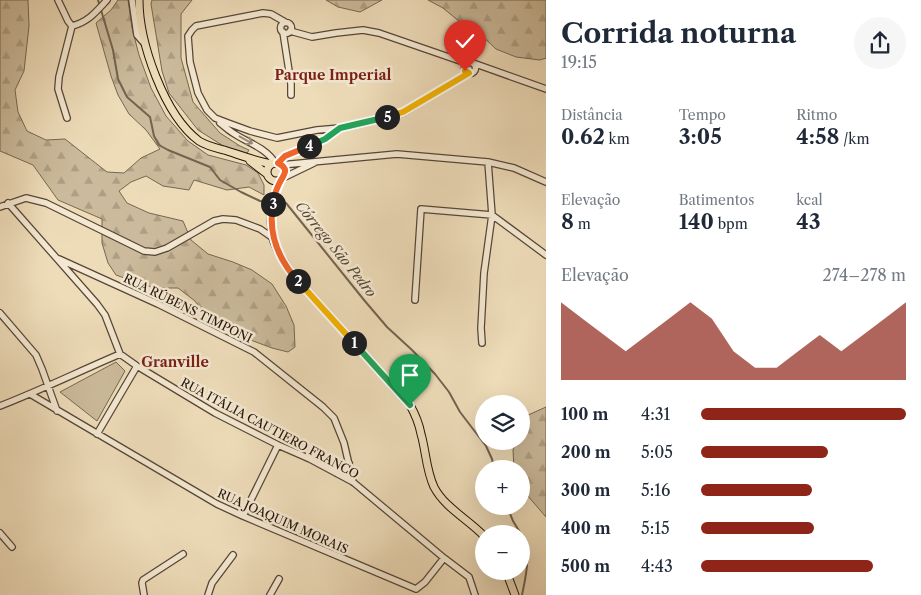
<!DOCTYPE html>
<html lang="pt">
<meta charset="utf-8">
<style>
body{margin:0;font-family:"Libre Caslon Text",serif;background:#f6f6f7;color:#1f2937;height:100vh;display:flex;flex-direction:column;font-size:19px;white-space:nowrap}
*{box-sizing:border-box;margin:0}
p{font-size:16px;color:#747a83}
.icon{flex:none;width:28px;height:28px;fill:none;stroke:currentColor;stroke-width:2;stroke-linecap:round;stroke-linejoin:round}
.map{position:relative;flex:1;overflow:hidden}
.side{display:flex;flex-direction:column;background:#fff;width:375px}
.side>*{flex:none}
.buttons{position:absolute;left:475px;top:395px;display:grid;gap:10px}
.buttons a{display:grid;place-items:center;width:55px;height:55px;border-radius:50%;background:#fff;box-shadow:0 5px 20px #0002;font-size:25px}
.pin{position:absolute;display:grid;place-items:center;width:42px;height:42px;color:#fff;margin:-51px -21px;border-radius:50% 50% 50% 0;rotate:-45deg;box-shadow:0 0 5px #0007}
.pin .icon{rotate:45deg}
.km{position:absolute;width:25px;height:25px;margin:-12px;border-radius:50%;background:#222;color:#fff;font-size:14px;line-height:25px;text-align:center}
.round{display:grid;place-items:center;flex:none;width:52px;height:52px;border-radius:26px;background:#f6f6f7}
.summary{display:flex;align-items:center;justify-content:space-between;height:85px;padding:0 15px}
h1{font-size:28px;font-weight:700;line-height:38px}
.metrics{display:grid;grid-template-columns:repeat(3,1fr);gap:8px;height:85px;padding:5px 15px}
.metrics div{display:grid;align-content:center}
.metrics b{font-size:21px;font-weight:700}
.metrics small{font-size:14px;font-weight:400}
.metrics p{font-size:14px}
.chart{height:140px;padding:10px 15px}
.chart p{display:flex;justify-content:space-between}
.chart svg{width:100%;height:90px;margin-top:5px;fill:#8f2418;opacity:.7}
ul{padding:0 15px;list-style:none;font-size:16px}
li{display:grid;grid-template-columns:80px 60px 1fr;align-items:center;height:38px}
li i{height:12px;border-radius:6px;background:#8f2418}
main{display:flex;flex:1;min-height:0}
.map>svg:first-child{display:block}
.green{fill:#cbba9b;stroke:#766752}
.forest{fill:url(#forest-firs);stroke:#766752}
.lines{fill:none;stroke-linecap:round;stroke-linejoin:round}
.stream{stroke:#73634f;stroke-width:2}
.minor-casing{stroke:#554635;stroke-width:8}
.major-casing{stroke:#221409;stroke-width:9}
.minor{stroke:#f4e8d2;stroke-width:5.5}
.major{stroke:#eedcb9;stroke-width:7}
.oneway{stroke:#968978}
.split-1-casing{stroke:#fff;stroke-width:10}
.split-2-casing{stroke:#fff;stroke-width:10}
.split-3-casing{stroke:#fff;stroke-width:10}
.split-4-casing{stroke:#fff;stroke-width:10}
.split-5-casing{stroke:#fff;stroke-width:10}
.split-6-casing{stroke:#fff;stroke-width:10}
.split-1{stroke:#22a559;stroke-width:6}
.split-2{stroke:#f5b400;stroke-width:6}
.split-3{stroke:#f0652b;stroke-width:6}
.split-4{stroke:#f0652b;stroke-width:6}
.split-5{stroke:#22a559;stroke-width:6}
.split-6{stroke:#f5b400;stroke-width:6}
.labels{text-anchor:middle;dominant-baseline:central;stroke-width:5;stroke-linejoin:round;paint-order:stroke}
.street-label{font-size:12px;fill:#221409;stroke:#f4e8d2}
.neighbourhood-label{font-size:14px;font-weight:bold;fill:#7a1f14;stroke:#f4e8d2}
.water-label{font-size:14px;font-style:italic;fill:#584937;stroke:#f4e8d2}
</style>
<main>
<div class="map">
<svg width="546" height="595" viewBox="0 0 546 595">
<defs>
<pattern id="forest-firs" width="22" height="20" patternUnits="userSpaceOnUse" patternTransform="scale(1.25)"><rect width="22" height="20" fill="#cbba9b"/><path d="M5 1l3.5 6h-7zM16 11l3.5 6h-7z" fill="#ae9f84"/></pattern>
</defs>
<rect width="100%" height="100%" fill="#eedcb9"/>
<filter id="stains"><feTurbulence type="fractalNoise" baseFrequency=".004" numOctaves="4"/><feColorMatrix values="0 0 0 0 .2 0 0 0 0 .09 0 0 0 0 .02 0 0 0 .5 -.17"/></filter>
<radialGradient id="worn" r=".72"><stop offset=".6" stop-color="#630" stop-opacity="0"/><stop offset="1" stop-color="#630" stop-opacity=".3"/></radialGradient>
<!-- green -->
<path class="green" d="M116,362L125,371L97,421L60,392Z"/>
<!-- forest -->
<path class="forest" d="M0,0H28L29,26L24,71L15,90L18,112L27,131L46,140L65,139L107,172L124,173L141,158L160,149L146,130L129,114L118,95L111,76L96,23L111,10L118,0H128L132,28L139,55L151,88L166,116L188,141L208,155L246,165L258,173L264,185V195L249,187L227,190L194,180L189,190L163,186L146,176L131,182L119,191L127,203L149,213L183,221L191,240L208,254L233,262L252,270L272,284L286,306L294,325L295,347L288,352L272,348L248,339L229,329L209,320L195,301L178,288H156L138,283L116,275L108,263L102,243V219L58,200L33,165L0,151Z
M152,0H192L181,14V58L193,102L220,133L240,146L249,150L246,155L225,147L198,130L169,93L162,71L151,4Z
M326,0H382L360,12L338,7Z
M428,0H546V58L540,60L516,57L496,49L479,33L460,22L443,8Z
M546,407V517L521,488V469H514L513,450L517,441H521V430L526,416Z"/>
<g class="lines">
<!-- stream -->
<path class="stream" d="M98,0L113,50L118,79L127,97L150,117L154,136L159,145L168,150L210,167L220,180L241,192L260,201L271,202
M275,202L286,203L364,300L387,327L412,350L435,374L449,392L460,412L486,446L492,459L494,469
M507,506L513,521L521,534
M521,535C532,553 526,575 522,595"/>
<defs>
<path id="minor" d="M58,0L68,21L72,26
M132,0L137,35L144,43
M285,22L271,14L263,13L196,26L192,30L188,36L190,62L198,93L207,110L215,118L228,123L250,131L277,138L317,130L340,128L403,113L469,73
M280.5 28a5.5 5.5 0 1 1 11 0a5.5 5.5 0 1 1-11 0Z
M72,26C88,22 96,12 107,0
M290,31L312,37L336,33L363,30L379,33L466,63
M283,32L291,84V95
M464.5 68a5.5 5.5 0 1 1 11 0a5.5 5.5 0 1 1-11 0Z
M473,63L546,89
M67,118L58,89L59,77L72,26
M220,123C224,126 228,130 233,133C246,142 267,148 275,163
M278,163L285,156L325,139L339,129
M281,165L397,154L488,162L514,168L546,182
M283,178L314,163
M8,203L97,304L105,315L120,354L137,366L215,413L278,445L310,459L353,482L444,558L469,577L475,595
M0,207L26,198L46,203L144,251L155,252L167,248L214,221L223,219L236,220L260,229L273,238
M59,259L158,304L254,352L323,407L334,418L344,443L353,482
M415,300L421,209L492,215L546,255
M0,313L36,355L42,369L57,411
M482,343L481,328L484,273L492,215L488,162
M30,394L217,504L243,516L416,589L425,582L444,558
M0,406C41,390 80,371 120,354
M97,434L137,366
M336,473L342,470L349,463
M243,516L278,445
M0,533L12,547
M144,595L142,583L143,580L183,554
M208,595L212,583L233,555
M270,595L279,579"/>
<path id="major" d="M139,0C139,42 164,115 199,141C207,146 216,148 224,150C240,155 255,161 272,164
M250,161L267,174
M267 172a9 9 0 1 1 18 0a9 9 0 1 1-18 0Z
M281,180C272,195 269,221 273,238C276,251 285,263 292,274L410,405C415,414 419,423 421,434C426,451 426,470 434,487C445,508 468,519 484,536
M506,571L515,595"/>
</defs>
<!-- minor casing -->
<use href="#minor" class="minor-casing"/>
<!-- major casing -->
<use href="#major" class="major-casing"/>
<!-- minor -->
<use href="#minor" class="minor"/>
<!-- major -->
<use href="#major" class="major"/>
</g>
<!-- one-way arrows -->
<defs><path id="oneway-shaft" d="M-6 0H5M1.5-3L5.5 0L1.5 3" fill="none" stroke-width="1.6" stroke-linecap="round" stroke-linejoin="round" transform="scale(1.25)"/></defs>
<use class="oneway" href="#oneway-shaft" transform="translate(246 140) rotate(29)"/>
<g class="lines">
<defs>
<path id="split-1" d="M354,343L410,405"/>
<path id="split-2" d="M298,281L354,343"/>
<path id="split-3" d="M273,204C268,233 278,259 298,281"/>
<path id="split-4" d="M273,204C274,197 276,190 279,184C283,175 291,170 278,163L285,156L309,146"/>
<path id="split-5" d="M309,146L325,139L340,128L387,117"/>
<path id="split-6" d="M387,117L403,112L469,73L465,71"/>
</defs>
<!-- split-1 casing -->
<use href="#split-1" class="split-1-casing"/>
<!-- split-2 casing -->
<use href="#split-2" class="split-2-casing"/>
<!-- split-3 casing -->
<use href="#split-3" class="split-3-casing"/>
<!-- split-4 casing -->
<use href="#split-4" class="split-4-casing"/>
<!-- split-5 casing -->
<use href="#split-5" class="split-5-casing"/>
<!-- split-6 casing -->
<use href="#split-6" class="split-6-casing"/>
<!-- split-1 -->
<use href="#split-1" class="split-1"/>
<!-- split-2 -->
<use href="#split-2" class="split-2"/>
<!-- split-3 -->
<use href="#split-3" class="split-3"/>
<!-- split-4 -->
<use href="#split-4" class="split-4"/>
<!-- split-5 -->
<use href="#split-5" class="split-5"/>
<!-- split-6 -->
<use href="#split-6" class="split-6"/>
</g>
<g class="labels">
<!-- street labels -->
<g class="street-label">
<text transform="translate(188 308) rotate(26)">RUA RÚBENS TIMPONI</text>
<text transform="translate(270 428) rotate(28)">RUA ITÁLIA CAUTIERO FRANCO</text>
<text transform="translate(283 521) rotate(24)">RUA JOAQUIM MORAIS</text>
</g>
<!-- neighbourhood labels -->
<g class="neighbourhood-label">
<text x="333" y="75">Parque Imperial</text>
<text x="175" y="362">Granville</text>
</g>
<!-- water labels -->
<g class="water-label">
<text transform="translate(336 249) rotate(51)">Córrego São Pedro</text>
</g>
</g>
<rect width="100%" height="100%" filter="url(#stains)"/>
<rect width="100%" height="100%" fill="url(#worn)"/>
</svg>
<div class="buttons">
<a><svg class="icon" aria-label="layers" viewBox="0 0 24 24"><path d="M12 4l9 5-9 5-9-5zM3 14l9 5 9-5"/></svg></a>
<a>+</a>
<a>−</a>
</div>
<div class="pin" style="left:410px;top:405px;background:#1e9e55"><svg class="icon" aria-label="arrive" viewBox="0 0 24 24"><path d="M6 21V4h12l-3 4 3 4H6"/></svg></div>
<div class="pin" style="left:465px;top:71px;background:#d93025"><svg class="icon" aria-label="check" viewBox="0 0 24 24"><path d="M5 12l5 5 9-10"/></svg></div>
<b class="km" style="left:354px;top:343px">1</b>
<b class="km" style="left:298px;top:281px">2</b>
<b class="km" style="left:273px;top:204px">3</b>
<b class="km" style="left:309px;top:146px">4</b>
<b class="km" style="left:387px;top:117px">5</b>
</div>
<section class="side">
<div class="summary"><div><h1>Corrida noturna</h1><p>19:15</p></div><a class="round"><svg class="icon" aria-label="share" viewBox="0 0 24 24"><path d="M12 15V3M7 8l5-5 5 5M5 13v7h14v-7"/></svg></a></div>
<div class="metrics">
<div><p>Distância</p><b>0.62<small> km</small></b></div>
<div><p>Tempo</p><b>3:05</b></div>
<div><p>Ritmo</p><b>4:58<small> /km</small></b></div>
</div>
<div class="metrics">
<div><p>Elevação</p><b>8<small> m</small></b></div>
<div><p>Batimentos</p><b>140<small> bpm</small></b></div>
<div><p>kcal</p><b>43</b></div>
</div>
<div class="chart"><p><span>Elevação</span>274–278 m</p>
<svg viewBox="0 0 160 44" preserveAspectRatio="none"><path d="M0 44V6L10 14L20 22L30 30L40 22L50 14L60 6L70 14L80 30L90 38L100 38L110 30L120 22L130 30L140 22L150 14L160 6V44z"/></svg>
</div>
<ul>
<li><b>100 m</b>4:31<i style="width:100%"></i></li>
<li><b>200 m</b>5:05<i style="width:62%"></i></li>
<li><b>300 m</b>5:16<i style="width:54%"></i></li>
<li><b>400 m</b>5:15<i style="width:55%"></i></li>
<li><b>500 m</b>4:43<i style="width:84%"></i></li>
</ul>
</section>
</main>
